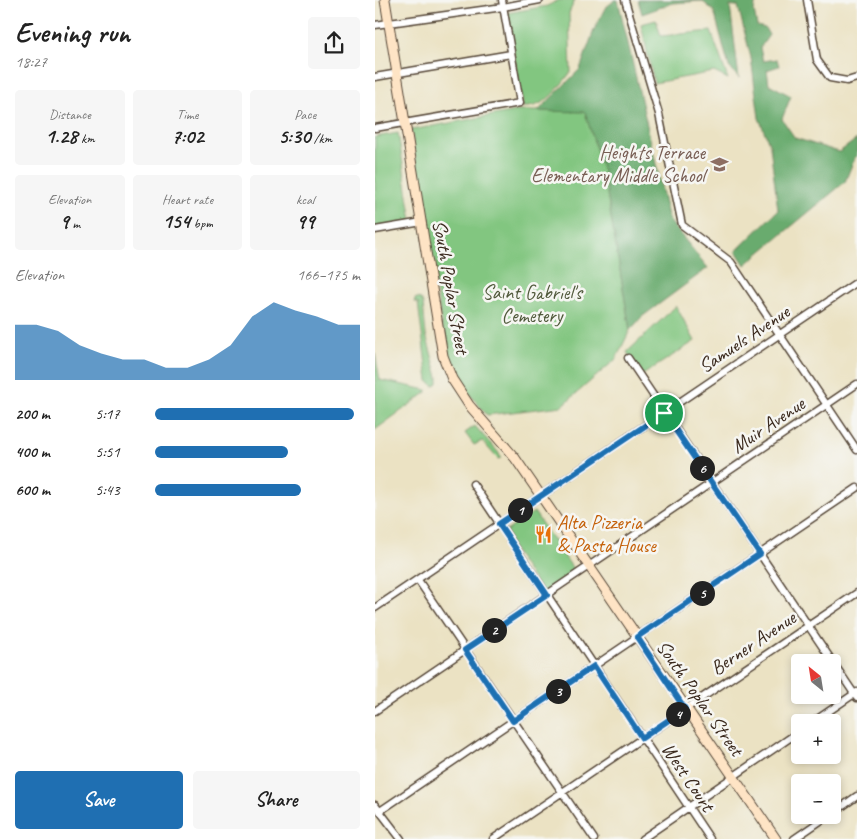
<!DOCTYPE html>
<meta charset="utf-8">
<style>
body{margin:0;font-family:Caveat,sans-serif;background:#f6f6f6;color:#222;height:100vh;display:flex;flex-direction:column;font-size:19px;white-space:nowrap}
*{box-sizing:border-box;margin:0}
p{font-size:16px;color:#767676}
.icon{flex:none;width:28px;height:28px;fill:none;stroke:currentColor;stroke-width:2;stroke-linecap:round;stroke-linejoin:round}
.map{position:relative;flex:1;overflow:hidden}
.drawer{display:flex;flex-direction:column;background:#fff;width:375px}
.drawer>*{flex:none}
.needle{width:32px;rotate:330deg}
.fabs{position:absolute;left:416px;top:654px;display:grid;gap:10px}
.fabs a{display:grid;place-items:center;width:50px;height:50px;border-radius:5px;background:#fff;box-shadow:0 2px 8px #0003;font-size:25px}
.pin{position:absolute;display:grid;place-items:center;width:42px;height:42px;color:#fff;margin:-21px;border:2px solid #fff;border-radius:50%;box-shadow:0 1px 5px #0007}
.km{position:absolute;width:25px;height:25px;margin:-12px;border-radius:50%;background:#222;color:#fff;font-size:14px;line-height:25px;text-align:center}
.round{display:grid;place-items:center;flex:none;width:52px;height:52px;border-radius:5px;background:#f6f6f6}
.headline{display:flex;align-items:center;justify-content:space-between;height:85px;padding:0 15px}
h1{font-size:28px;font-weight:800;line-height:38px}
.figures{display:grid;grid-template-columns:repeat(3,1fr);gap:8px;height:85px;padding:5px 15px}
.figures div{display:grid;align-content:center;border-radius:5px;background:#f6f6f6;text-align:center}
.figures b{font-size:21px;font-weight:800}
.figures small{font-size:14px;font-weight:400}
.figures p{font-size:14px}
.chart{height:140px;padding:10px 15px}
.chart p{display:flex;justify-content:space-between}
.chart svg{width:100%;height:90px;margin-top:5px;fill:#1f6fb2;opacity:.7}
.cta{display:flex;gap:10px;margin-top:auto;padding:10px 15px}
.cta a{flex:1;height:58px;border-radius:5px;background:#1f6fb2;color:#fff;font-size:20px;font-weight:800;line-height:58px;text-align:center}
.cta a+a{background:#f6f6f6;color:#222}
ul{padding:0 15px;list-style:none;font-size:16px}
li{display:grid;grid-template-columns:80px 60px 1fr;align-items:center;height:38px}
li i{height:12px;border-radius:6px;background:#1f6fb2}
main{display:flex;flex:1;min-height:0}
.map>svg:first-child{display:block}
.green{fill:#82c680;stroke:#5e784f}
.forest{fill:#69ab6e;stroke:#526a46}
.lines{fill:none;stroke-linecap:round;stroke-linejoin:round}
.street-casing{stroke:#554637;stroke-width:9}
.secondary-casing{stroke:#554637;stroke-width:11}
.street{stroke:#fff;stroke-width:6}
.secondary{stroke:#fee4c5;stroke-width:9}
.route-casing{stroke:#fff;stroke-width:10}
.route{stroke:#1f6fb2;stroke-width:6}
.labels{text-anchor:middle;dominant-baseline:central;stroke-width:5;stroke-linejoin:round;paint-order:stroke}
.education-label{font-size:20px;fill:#785e54;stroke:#f6f6f2;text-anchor:end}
.street-label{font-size:20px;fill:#3b2a1e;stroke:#f6f6f2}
.park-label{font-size:20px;fill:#50593b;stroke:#f6f6f2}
.food-label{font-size:20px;fill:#c56008;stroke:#f6f6f2;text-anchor:start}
</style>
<main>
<section class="drawer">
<div class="headline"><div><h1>Evening run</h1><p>18:27</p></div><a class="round"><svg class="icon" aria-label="share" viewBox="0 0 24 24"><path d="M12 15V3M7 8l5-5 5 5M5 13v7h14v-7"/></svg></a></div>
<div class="figures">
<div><p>Distance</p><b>1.28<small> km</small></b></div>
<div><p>Time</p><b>7:02</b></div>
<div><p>Pace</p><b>5:30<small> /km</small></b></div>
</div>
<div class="figures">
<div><p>Elevation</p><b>9<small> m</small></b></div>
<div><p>Heart rate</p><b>154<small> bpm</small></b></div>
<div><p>kcal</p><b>99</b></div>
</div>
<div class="chart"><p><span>Elevation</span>166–175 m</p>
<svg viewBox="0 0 160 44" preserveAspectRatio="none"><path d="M0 44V17L10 17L20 20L30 27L40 31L50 34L60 34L70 38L80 38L90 34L100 27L110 13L120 6L130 10L140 13L150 17L160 17V44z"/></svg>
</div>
<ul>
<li><b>200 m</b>5:17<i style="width:97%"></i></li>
<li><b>400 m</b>5:51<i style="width:65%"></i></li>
<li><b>600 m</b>5:43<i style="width:71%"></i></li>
</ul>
<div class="cta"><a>Save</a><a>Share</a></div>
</section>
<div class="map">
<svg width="482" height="839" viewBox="0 0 482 839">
<rect width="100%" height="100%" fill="#f6f6f2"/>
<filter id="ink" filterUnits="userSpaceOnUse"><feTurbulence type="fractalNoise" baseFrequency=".02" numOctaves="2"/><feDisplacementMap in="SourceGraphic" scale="10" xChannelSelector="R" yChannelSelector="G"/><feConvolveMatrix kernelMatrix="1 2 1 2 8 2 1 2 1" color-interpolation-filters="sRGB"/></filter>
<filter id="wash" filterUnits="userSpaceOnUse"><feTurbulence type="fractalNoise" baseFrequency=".0096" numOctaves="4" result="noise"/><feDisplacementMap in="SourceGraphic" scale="20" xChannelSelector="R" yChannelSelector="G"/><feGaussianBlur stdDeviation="1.12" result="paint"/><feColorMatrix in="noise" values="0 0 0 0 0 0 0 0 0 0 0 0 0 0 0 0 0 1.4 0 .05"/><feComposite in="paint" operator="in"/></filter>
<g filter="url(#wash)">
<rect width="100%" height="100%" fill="#ebe2c3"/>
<!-- green -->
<path class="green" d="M184,0H200L194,13L196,72C184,87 170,109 148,107L132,13L172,6Z
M281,20L286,36L336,31L353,79L339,72L279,83L266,24Z
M141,111H210L229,175L255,330L241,359L187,406L112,415L87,385L71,352L36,130Z
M23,133L37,221L0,228V137Z
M41,298L46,299L48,304L51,335L63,377V383L59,386L53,381L43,303L39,302Z
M301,306L320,341L266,376L252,352Z
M0,353L5,380L52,390V392L0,430Z
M100,426L123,452L126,458L123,459L107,441L99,445L90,433Z
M159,512L201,573L169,595L127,534Z"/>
<!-- forest -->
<path class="forest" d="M240,0H243L294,220L333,268L268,316L255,330L229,175L210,112L163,111L205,69L219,30L230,8Z
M263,0H381L379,11L382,26L390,28L394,35L385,48L388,61L402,59L404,66L392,70L394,84L416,96L407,119L420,138L464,152L482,139V156L480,157L470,182L370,265L361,251L403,210L395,146L384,118L376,58L363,6H355L364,78L354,67L339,11L327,1L298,3L267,14Z"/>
</g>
<g filter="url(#ink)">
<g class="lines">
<defs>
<path id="street" d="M250,0L284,114L307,225L356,262L482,450
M432,0L442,60L455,78L472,81L482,78
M0,25L128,7L165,0
M0,77L136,54
M0,128L145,103L127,0
M0,230L47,222
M253,358L482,698
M98,484L335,839
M43,580L219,839
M0,608L482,282
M0,711L482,384
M438,722L482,692
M0,805L26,839
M5,811L482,488
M458,813L482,796
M118,839L482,593
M267,839L425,731
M419,839L454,815"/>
<path id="secondary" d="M10,0L68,356L77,379L94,405L140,458L401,839"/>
</defs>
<!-- street casing -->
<use href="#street" class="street-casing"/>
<!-- secondary casing -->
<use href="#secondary" class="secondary-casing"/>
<!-- street -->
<use href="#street" class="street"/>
<!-- secondary -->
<use href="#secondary" class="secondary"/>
</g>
</g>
<g class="lines" filter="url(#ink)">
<defs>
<path id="route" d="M289,413L385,554L262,637L310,709L267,738L219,666L138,721L90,650L172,595L124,524Z"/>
</defs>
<!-- route casing -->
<use href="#route" class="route-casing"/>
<!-- route -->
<use href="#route" class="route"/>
</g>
<!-- icons -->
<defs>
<symbol id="school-bare" viewBox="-9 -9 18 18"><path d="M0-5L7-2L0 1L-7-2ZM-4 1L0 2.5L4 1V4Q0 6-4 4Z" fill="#8d6e63" stroke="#f6f6f2" stroke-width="2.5" paint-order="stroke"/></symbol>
<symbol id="restaurant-bare" viewBox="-9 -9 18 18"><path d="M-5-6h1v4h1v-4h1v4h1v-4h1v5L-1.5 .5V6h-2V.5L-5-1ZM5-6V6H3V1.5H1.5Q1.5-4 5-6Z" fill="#e8710a" stroke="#f6f6f2" stroke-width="2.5" paint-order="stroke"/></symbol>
</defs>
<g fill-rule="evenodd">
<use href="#school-bare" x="332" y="152" width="25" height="25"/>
<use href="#restaurant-bare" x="156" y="522" width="25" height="25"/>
</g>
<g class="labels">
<!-- education labels -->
<g class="education-label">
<text x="330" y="152">Heights Terrace<tspan x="330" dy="23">Elementary Middle School</tspan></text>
</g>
<!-- street labels -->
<g class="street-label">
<text transform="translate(76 287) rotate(80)">South Poplar Street</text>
<text transform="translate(369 339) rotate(-34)">Samuels Avenue</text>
<text transform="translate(393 425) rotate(-34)">Muir Avenue</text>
<text transform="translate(378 643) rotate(-34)">Berner Avenue</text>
<text transform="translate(325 698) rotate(55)">South Poplar Street</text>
<text transform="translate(313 777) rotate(56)">West Court</text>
</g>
<!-- park labels -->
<g class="park-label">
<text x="157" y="292">Saint Gabriel's<tspan x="157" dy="23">Cemetery</tspan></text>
</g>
<!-- food labels -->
<g class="food-label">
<text x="182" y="522">Alta Pizzeria<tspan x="182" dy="23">&amp; Pasta House</tspan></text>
</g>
</g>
</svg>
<div class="fabs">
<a><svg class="needle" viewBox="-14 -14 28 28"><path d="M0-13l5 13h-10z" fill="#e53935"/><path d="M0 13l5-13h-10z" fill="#767676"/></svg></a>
<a>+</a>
<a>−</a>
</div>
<div class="pin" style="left:289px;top:413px;background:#1e9e55"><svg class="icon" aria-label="arrive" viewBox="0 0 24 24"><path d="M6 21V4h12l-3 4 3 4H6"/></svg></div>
<b class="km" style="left:145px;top:510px">1</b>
<b class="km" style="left:119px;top:630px">2</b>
<b class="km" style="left:183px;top:691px">3</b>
<b class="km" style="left:303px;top:714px">4</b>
<b class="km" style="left:327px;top:593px">5</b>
<b class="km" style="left:327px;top:468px">6</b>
</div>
</main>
